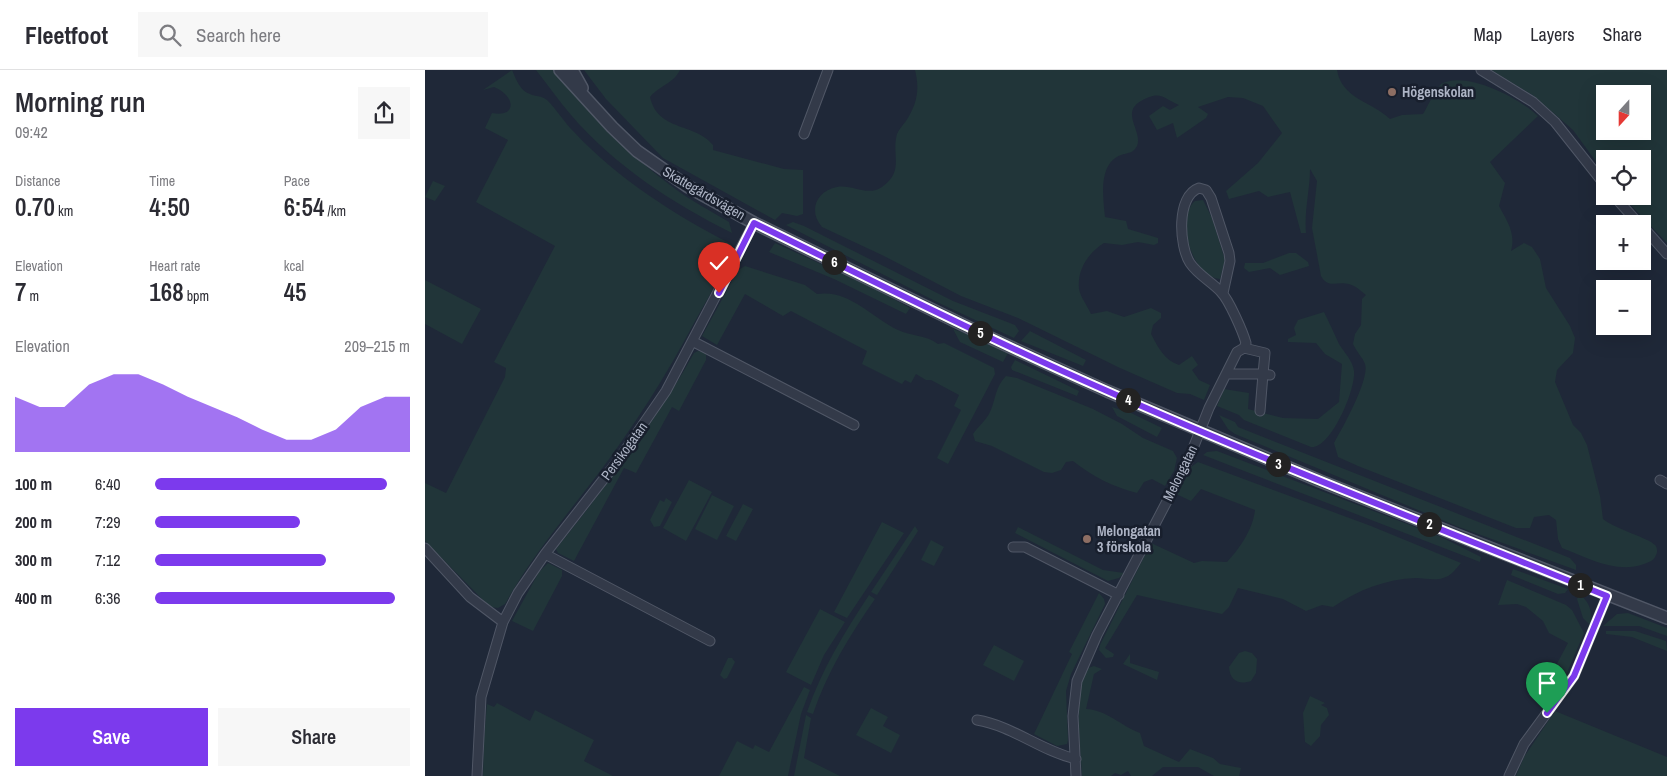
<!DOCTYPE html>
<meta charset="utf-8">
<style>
body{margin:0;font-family:"Archivo Narrow",sans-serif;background:#f7f7f7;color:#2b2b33;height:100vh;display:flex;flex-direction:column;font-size:19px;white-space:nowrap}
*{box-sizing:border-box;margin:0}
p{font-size:16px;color:#7c7c81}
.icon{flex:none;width:28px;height:28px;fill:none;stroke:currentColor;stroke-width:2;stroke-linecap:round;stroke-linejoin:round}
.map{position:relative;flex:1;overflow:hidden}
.side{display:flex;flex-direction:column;background:#fff;width:425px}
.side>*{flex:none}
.needle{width:32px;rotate:201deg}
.fabs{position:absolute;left:1171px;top:15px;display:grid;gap:10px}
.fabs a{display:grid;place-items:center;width:55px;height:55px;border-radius:0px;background:#fff;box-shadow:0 5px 20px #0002;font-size:25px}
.pin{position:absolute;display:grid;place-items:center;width:42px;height:42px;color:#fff;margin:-51px -21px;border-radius:50% 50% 50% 0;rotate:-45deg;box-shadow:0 0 5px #0007}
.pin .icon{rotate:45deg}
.km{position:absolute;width:25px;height:25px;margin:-12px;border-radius:50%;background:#222;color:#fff;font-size:14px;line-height:25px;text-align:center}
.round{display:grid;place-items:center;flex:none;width:52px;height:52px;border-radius:0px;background:#f7f7f7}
.head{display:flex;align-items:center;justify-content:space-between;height:85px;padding:0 15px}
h1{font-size:28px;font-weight:600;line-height:38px}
.stats{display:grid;grid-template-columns:repeat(3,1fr);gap:8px;height:85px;padding:5px 15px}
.stats div{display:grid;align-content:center}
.stats b{font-size:25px;font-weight:600}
.stats small{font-size:14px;font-weight:400}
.stats p{font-size:14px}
.chart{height:140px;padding:10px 15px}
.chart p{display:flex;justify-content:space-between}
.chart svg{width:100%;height:90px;margin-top:5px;fill:#7c3aed;opacity:.7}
.button{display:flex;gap:10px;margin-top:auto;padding:10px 15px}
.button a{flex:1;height:58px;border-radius:0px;background:#7c3aed;color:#fff;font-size:20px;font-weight:600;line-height:58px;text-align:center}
.button a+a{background:#f7f7f7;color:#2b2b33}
ul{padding:0 15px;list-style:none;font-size:16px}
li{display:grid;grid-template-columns:80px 60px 1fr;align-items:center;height:38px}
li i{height:12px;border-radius:6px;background:#7c3aed}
header{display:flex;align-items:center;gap:30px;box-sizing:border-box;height:70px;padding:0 25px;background:#fff;border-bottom:1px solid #e1e1e2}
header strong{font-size:24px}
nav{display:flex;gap:28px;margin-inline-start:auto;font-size:18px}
.search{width:350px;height:45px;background:#f7f7f7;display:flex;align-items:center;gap:12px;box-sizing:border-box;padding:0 18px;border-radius:0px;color:#7c7c81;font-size:19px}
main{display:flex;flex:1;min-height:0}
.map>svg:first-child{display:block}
.green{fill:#213539;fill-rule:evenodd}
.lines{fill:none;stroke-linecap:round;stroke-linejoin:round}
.minor-casing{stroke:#505766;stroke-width:11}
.tertiary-casing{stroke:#505766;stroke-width:14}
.minor{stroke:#333a49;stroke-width:9}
.tertiary{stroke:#333a49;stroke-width:11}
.route-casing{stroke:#fff;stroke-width:10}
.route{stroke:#7c3aed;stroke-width:6}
.education-dot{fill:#8d6e63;stroke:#181f2d;stroke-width:2}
.labels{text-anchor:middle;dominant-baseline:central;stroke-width:5;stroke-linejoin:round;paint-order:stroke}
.poi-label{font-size:14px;font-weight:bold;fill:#adb4c5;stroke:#181f2d;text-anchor:start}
.street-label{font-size:14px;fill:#adb4c5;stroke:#181f2d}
</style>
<header>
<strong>Fleetfoot</strong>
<div class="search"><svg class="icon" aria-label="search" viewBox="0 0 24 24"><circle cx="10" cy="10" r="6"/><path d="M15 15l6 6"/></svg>Search here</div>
<nav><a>Map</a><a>Layers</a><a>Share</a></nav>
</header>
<main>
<section class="side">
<div class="head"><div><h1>Morning run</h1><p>09:42</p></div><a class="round"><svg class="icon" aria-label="share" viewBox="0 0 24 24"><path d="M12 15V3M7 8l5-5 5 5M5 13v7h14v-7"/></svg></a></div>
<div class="stats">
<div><p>Distance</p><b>0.70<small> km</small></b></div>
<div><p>Time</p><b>4:50</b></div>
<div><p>Pace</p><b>6:54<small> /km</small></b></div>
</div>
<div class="stats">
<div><p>Elevation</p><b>7<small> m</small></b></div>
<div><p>Heart rate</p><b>168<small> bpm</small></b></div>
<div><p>kcal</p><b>45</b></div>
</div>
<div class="chart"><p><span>Elevation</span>209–215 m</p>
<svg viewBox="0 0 160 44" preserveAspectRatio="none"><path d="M0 44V17L10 22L20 22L30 11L40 6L50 6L60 11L70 17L80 22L90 27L100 33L110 38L120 38L130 33L140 22L150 17L160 17V44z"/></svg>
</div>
<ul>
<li><b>100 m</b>6:40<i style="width:91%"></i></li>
<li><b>200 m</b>7:29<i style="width:57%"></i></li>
<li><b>300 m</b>7:12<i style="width:67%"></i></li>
<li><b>400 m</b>6:36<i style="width:94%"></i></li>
</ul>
<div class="button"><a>Save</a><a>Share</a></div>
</section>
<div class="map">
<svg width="1242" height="706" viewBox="0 0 1242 706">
<rect width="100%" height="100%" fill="#1f2838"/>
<!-- green -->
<path class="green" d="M87,0C91,9 95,21 105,24C111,27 116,25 122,30C132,40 139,52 149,62C193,109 250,145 306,174C299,202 283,228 269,253C241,306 209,356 173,404C141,446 106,487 80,534L73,538L66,537L56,528L0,471V413L21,423L80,307L81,298L69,292L130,176L51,132L83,70L60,58L67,43C92,48 91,26 69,17L58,20Z
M111,0H131C164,45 204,85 249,118C266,131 286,141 304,152L307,163C247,133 190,96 146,45C134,31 123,15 111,0Z
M159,0H255C248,14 235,15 225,27C233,62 269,52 288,75V80L359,99L378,100V144L372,146L357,143L350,150L238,88L181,29Z
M490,0H912C917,29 946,31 965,49L977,45L998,44C1003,36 1010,20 1016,14C1040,0 1095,28 1113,46L1065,92L1080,113L1074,136C1082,151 1091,163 1086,181L1099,173L1107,177L1115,189L1121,218L1145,256L1150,268L1148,283L1132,300L1130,312L1148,355L1156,363L1162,375L1175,426L1178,449C1190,459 1224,468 1230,475C1232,477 1233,482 1231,485C1229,491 1224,492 1219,494C1191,504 1163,488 1137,478L1133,469L1131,450L1124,445L1109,447L1105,458H1091L933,396L913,387L909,373C917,359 945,309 940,294C938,288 931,281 928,274L930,264L936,255L937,229L941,225C936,221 931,216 924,214C912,211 903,219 896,206L887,158L892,111L885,99C885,120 879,141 881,163H876L865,122L843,127L834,121L804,129L801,121L833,93L857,63L838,36L818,28L803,27L773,37L783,44L781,48L752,68L748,53L732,60L724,46L738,36L745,40L754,35C737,28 736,20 716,31C695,43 718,61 712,76C709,83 702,83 696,85C673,93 678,128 680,147L701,151L703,159L733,168V173L729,175L713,172L697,175L679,173C663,183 652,200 654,219C655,226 663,237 666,244L682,241L699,247L726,238L736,243V248L728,255L726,264C733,277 739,290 754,295L767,286L773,295L767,300L774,310L785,315L779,330L765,324L752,323L695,298L593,248L536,226L459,186L397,157C383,141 391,121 412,117C427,114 443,127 457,117C480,101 466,85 472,64C474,59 478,55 481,51C492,34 495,20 490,0Z
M1066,0H1242V173L1197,126H1218V89H1180V104L1148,60L1109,26ZM1180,24H1218V61H1180Z
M8,111L20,116L10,131L0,127Z
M778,130L787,148L800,190L795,209C766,207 750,147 770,131Z
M368,152L379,156L528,231L590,255L594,261L589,268L516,234L361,155Z
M350,173L448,218L485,238L481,244L409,209L344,182Z
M864,183H871L883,192L884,196L855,205L845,198L824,202L819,198L820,193H838Z
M320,196L380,215L392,224C424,219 446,247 473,260C486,266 501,265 513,274L519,273L569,298L570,304L523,394L512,388L536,340L529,336L534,325L506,310H501L491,304L486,313L480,310L477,314L437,294L442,281L366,241L358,246L320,224L292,275L277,266L313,200Z
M0,210L56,239L37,274L0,254Z
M899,242C904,252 909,263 914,274C919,282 928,291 929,301C931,319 906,379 886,377L819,350L814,345L792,336L799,319L824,323L823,339L858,348L893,349L914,332L917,294L900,284L891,273L863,272V269L871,265L869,258L873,250Z
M528,259L556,269L583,283L578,292L535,272Z
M605,261L661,290L658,296L596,271Z
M273,281L281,283V290L254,341L247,337L211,403L199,398L149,491L133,483L131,479C181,416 230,353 269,283Z
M590,290L654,321L652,326L587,300L586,297Z
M581,306L592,308L668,339L697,354L718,368L748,381L752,388L749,401L740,416L727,409L719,412L712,423C688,417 667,406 648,391L641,392L636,400L627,403L619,402L567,376L550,371L548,364C553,357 562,349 565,342C571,329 570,317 581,306Z
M687,337L706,343L737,358L732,367L692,346Z
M794,345L810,352L813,357L1145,488L1151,495V500L1034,457L810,364L803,359Z
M792,381L1016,467L1056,487L1055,492L778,385L782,382Z
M773,392L946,456L1036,493C1031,499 1026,506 1018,508C1010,511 1000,508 991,508C961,509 933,520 908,537L897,535L881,541L858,529L813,518L804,537L797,544L712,525L680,578L689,584L688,587L681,588L674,580L675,575L726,473L769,493L777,491L802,492C815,478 828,459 830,440L776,419L766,431L751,424L766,397Z
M264,410L287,422L261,471L238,458Z
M287,425L309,436L292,470L270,459Z
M241,428L247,432L235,456L229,457L225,450L235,430L239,432Z
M318,434L328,439L311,471L301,466Z
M457,452L479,463L422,548L409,542Z
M490,456L493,461L452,525L446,522Z
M593,457L678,500L699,503L694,508L683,511L590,463Z
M506,470L519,477L509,496L496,490Z
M123,493L137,500V506L108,561L87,551L114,502Z
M1088,499L1143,519L1140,523L1133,524L1086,505Z
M1082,510L1141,535L1147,540L1159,563L1141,605L1129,623L1119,618L1143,573L1124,563L1118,551L1101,537L1092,534L1073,535Z
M674,523L679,529L680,534L646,604L641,621L643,670L642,674L632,676L609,664L647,584L644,582Z
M1155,524C1166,535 1167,541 1165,555L1158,548L1152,529Z
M444,525L450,529C425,565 402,602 388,644L382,642C397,599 419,563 444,525Z
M395,539L420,552L399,585L386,615L361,602Z
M1203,543L1242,558V566L1214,556H1178L1192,544Z
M1181,561H1210L1241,571L1242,581L1207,567L1181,564Z
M569,575L599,591L589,611L558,595Z
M820,581L827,583L832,589L831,603L826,611C814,615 805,611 804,597L814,583Z
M705,584V593L734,602L732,610L698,594Z
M303,588H307L310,592L302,608L299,609L295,605Z
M669,596L677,599L669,604L661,639C682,640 696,656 715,663L719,676L754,692L765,679L788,688L795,694L816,698L814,706H789L773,697H738L727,706H706L703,701L696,705L690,703L686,706H657C655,670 649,635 660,599Z
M379,617L385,620L376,644L363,706H294L312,671L328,679L330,675L344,682Z
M885,626L900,633L896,635L902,638L904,645L896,655L895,666L886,676L880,672L878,643Z
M72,633L105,651L110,640L169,670L159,691L188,706H58L59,667L62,634L69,637Z
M446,638L463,647L458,656L475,665L466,683L431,665Z
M1130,641L1242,687V706H1091L1099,687Z
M381,645L386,648L379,688L415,706H369Z"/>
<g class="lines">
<defs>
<path id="minor" d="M1056,0L1108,32L1130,52L1180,115
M379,64L403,0
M1189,126L1214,154
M1218,157L1242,184
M269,272L429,355
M801,304H838L840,283L819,278
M835,341L838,304L845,305
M1235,410L1242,414
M588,477H600L694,525
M0,478L45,527L78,552
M120,484L285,571
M552,650C588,656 616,681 651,689
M52,706L56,627L78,552L93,523L120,484L192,392L241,321L329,153
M651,706L648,646L652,611L672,565L763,391L784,338L812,282L819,278L821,273C818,262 804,230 796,222C787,212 773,205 765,193C754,176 751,126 774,118L781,120L786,128L804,183L805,191L798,223
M1084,706L1099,674L1149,606L1182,526"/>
<path id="tertiary" d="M135,0L187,57L212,81L262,116L329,153L559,265L682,321L895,411L1242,548
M147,0L157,18"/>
</defs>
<!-- minor casing -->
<use href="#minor" class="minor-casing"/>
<!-- tertiary casing -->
<use href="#tertiary" class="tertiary-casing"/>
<!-- minor -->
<use href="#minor" class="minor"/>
<!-- tertiary -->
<use href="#tertiary" class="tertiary"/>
</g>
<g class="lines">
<defs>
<path id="route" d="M294,223L329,153C446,210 561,268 680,320C845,393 1014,458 1182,526L1149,606L1122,643"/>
</defs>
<!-- route casing -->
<use href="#route" class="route-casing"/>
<!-- route -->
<use href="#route" class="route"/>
</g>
<!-- markers -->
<g class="education-dot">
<circle cx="967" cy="22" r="5"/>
<circle cx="662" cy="469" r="5"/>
</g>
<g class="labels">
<!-- poi labels -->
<g class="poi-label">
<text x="977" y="22">Högenskolan</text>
<text x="672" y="461">Melongatan<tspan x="672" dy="16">3 förskola</tspan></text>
</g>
<!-- street labels -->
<g class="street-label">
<text transform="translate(279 123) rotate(30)">Skattegårdsvägen</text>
<text transform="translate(199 381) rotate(-54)">Persikogatan</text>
<text transform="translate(755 403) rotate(-64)">Melongatan</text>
</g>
</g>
</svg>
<div class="fabs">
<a><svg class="needle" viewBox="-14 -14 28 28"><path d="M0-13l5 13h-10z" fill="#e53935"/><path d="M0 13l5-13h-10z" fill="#7c7c81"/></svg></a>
<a><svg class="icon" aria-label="locate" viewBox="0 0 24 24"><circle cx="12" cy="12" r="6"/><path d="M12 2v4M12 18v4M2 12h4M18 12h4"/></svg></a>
<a>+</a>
<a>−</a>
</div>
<div class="pin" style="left:1122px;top:643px;background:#1e9e55"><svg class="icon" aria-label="arrive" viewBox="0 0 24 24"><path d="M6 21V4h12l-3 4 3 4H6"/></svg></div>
<div class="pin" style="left:294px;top:223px;background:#d93025"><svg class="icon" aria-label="check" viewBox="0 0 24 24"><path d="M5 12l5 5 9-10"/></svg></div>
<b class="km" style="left:1155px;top:515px">1</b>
<b class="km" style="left:1004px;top:454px">2</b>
<b class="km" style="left:853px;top:394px">3</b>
<b class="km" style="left:703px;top:330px">4</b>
<b class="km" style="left:555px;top:263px">5</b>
<b class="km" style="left:409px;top:192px">6</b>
</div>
</main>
